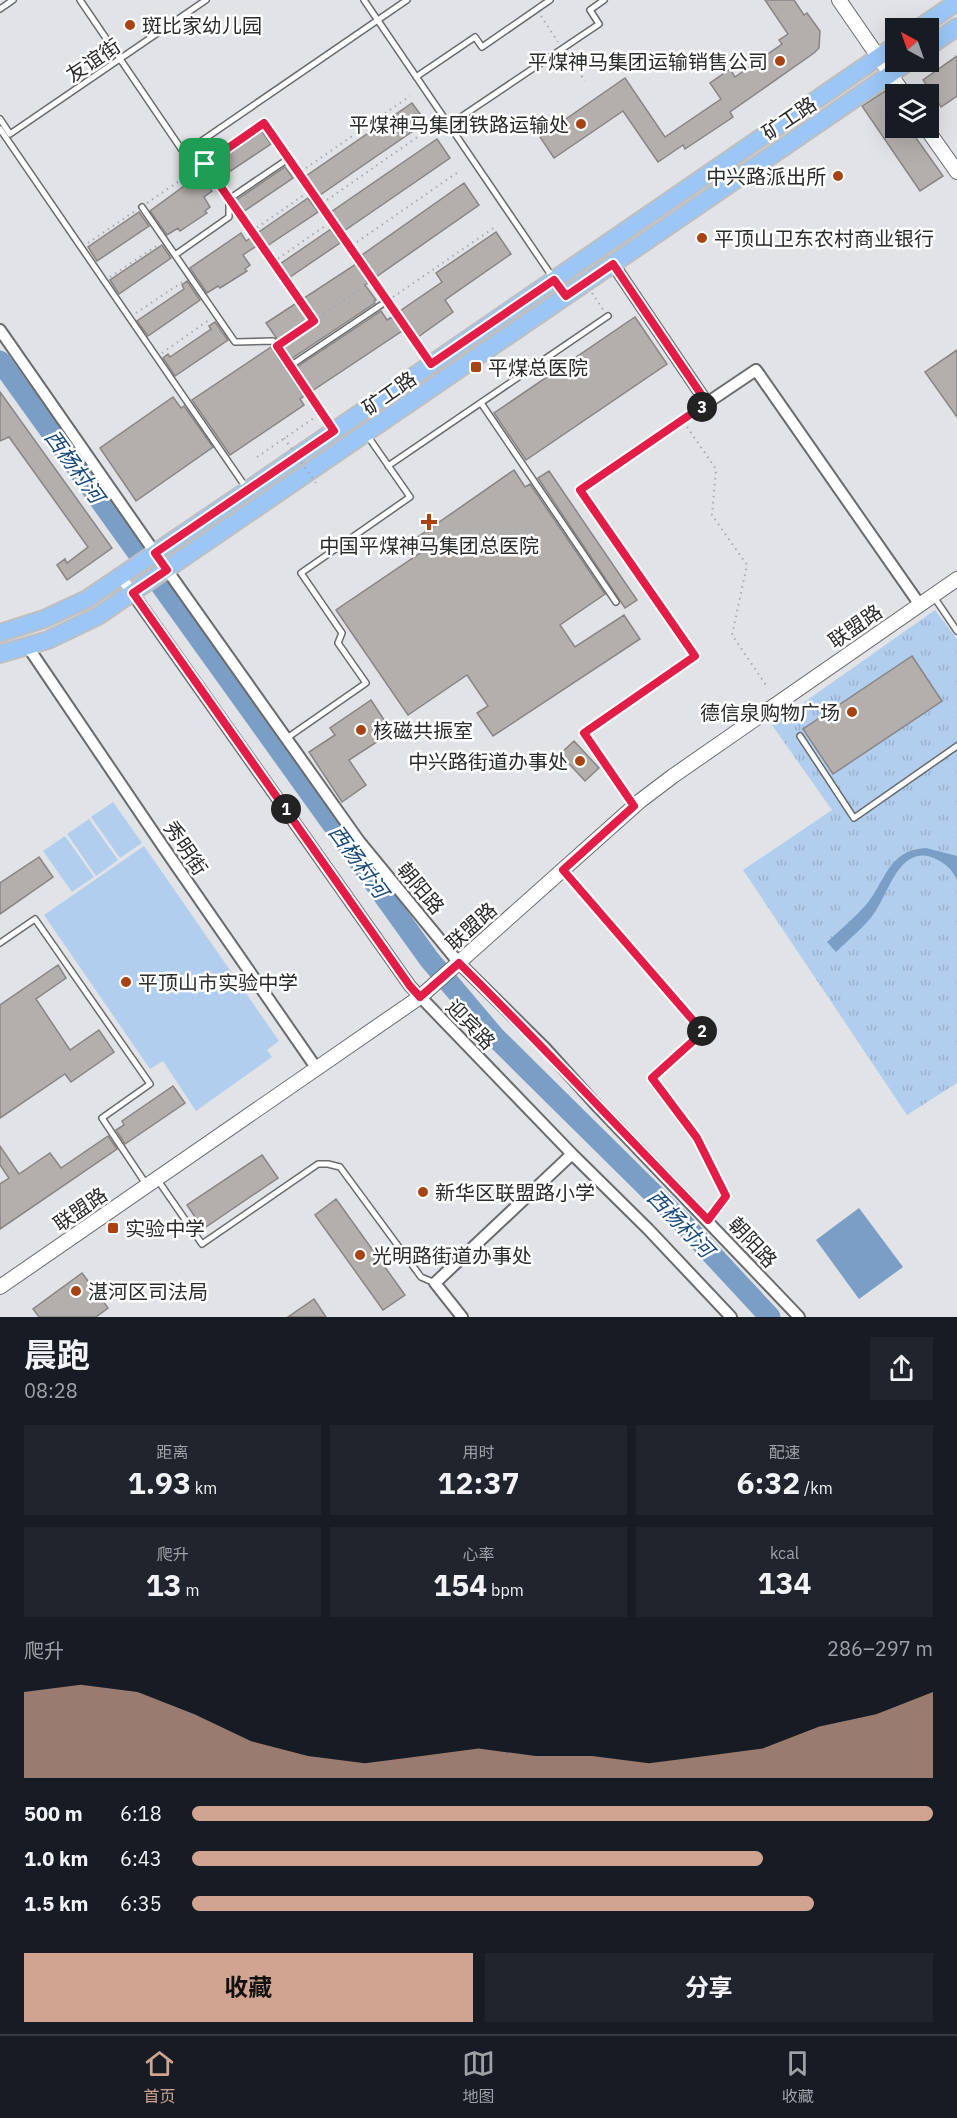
<!DOCTYPE html>
<html lang="zh">
<meta charset="utf-8">
<style>
body{margin:0;font-family:"IBM Plex Sans","Noto Sans SC",sans-serif;background:#20242c;color:#f1f3f6;height:100vh;display:flex;flex-direction:column;font-size:22px;white-space:nowrap}
*{box-sizing:border-box;margin:0}
p{font-size:20px;color:#9ea1a6}
.icon{flex:none;width:33px;height:33px;fill:none;stroke:currentColor;stroke-width:2;stroke-linecap:round;stroke-linejoin:round}
.map{position:relative;height:1317px;overflow:hidden}
.sheet{display:flex;flex-direction:column;background:#171b24;flex:1}
.sheet>*{flex:none}
.needle{width:39px;rotate:320deg}
.tools{position:absolute;left:885px;top:18px;display:grid;gap:12px}
.tools a{display:grid;place-items:center;width:54px;height:54px;border-radius:0px;background:#171b24;box-shadow:0 6px 24px #0002;font-size:30px}
.pin{position:absolute;display:grid;place-items:center;width:51px;height:51px;color:#fff;margin:-26px;border-radius:12px;box-shadow:0 3px 9px #0006}
.km{position:absolute;width:30px;height:30px;margin:-15px;border-radius:50%;background:#222;color:#fff;font-size:16px;line-height:30px;text-align:center}
.round{display:grid;place-items:center;flex:none;width:63px;height:63px;border-radius:0px;background:#20242c}
.head{display:flex;align-items:center;justify-content:space-between;height:102px;padding:0 24px}
h1{font-size:33px;font-weight:700;line-height:45px}
.figures{display:grid;grid-template-columns:repeat(3,1fr);gap:9px;height:102px;padding:6px 24px}
.figures div{display:grid;align-content:center;border-radius:0px;background:#20242c;text-align:center}
.figures b{font-size:30px;font-weight:700}
.figures small{font-size:16px;font-weight:400}
.figures p{font-size:16px}
.chart{height:168px;padding:12px 24px}
.chart p{display:flex;justify-content:space-between}
.chart svg{width:100%;height:108px;margin-top:6px;fill:#d0a490;opacity:.7}
.action{display:flex;gap:12px;margin-top:auto;padding:12px 24px}
.action a{flex:1;height:69px;border-radius:0px;background:#d0a490;color:#111;font-size:24px;font-weight:700;line-height:69px;text-align:center}
.action a+a{background:#20242c;color:#f1f3f6}
ul{padding:0 24px;list-style:none;font-size:20px}
li{display:grid;grid-template-columns:96px 72px 1fr;align-items:center;height:45px}
li i{height:15px;border-radius:8px;background:#d0a490}
.tabs{display:flex;justify-content:space-around;align-items:center;height:84px;border-top:2px solid #363941;background:#171b24;font-size:16px;color:#9ea1a6}
.tabs a{display:grid;justify-items:center;gap:3px}
.tabs .active{color:#d0a490}
.map>svg:first-child{display:block}
.green{fill:#b2ceef}
.park{fill:url(#park-tufts)}
.water{fill:#7b9ec6}
.lines{fill:none;stroke-linecap:round;stroke-linejoin:round}
.river{stroke:#7b9ec6;stroke-width:21}
.building{fill:#b3afad;stroke:#898584;stroke-width:1.5}
.service-casing{stroke:#696b6d;stroke-width:8}
.minor-casing{stroke:#696b6d;stroke-width:14}
.tertiary-casing{stroke:#696b6d;stroke-width:16}
.primary-casing{stroke:#bfbfc0;stroke-width:20}
.path{stroke:#a7a9ab;stroke-width:2;stroke-dasharray:1.5 4.5;stroke-linecap:butt}
.service{stroke:#fff;stroke-width:5}
.minor{stroke:#fff;stroke-width:10}
.tertiary{stroke:#fff;stroke-width:14}
.primary{stroke:#9bc6f6;stroke-width:16}
.path-bridge{stroke:#a7a9ab;stroke-width:2;stroke-dasharray:1.5 4.5;stroke-linecap:butt}
.route-casing{stroke:#fff;stroke-width:12}
.route{stroke:#e11d48;stroke-width:8}
.poi-dot{fill:#a84413;stroke:#fff;stroke-width:2}
.labels{text-anchor:middle;dominant-baseline:central;stroke-width:5;stroke-linejoin:round;paint-order:stroke}
.poi-label{font-size:20px;fill:#2a2b2c;stroke:#fff;text-anchor:start}
.street-label{font-size:20px;fill:#2a2b2c;stroke:#fff}
.water-label{font-size:21px;font-style:italic;fill:#194a7d;stroke:#fff}
</style>
<div class="map">
<svg width="957" height="1317" viewBox="0 0 957 1317">
<defs>
<pattern id="park-tufts" width="24" height="20" patternUnits="userSpaceOnUse" patternTransform="scale(1.5)"><rect width="24" height="20" fill="#b2ceef"/><path d="M3 7l-1-3M5 7V3M7 7l1-3M15 17l-1-3M17 17v-4M19 17l1-3" fill="none" stroke="#99b1cd"/></pattern>
</defs>
<rect width="100%" height="100%" fill="#e1e3e6"/>
<!-- green -->
<path class="green" d="M113,802L142,843L120,858L91,817Z
M89,819L118,860L96,876L67,834Z
M65,836L94,877L72,892L43,851Z
M144,846L279,1041L267,1050L272,1057L196,1111L163,1061L150,1069L44,915Z"/>
<!-- park -->
<path class="park" d="M935,610L957,639V1083L907,1115L743,870L832,810L772,725Z"/>
<!-- water -->
<path class="water" d="M926,848L957,856V880C952,869 945,863 934,858C900,844 889,892 875,912C865,927 849,939 836,952L827,942C840,930 853,919 865,906C886,882 887,850 926,848Z
M859,1208L903,1267L859,1299L816,1240Z"/>
<g class="lines">
<!-- river -->
<path class="river" d="M0,361L429,959L495,1037L680,1220L770,1317"/>
</g>
<!-- building -->
<path class="building" d="M765,0H794L804,15L807,13L820,31L819,48L814,53L730,112L733,117L685,149L683,145L658,162L623,111L554,158L540,137L625,78L665,137L721,99L710,83L730,69L735,77L782,44L779,40L788,34Z
M957,56V96L941,107L923,80Z
M885,91L896,107V128H909L943,176L920,191L862,106Z
M412,103L426,122L320,195L306,176Z
M261,130L271,144L208,186L212,191L204,197L210,207L205,211L207,213L180,231L178,228L167,235L150,211Z
M437,139L450,158L344,231L331,212Z
M285,167L293,178L243,212L235,201Z
M464,183L479,205L376,277L362,255Z
M308,198L318,212L267,246L264,241L243,255L250,265L245,269L247,271L220,288L218,286L207,293L190,268L241,233L246,241Z
M139,212L149,226L97,261L88,247Z
M331,229L340,243L290,277L280,264Z
M496,232L511,254L445,300L453,312L418,337L400,311L442,282L436,273Z
M162,245L171,258L119,294L110,280Z
M356,264L368,283L365,285L376,300L374,301L375,303L291,359L266,323Z
M187,281L200,300L148,336L137,321L184,289L182,285Z
M381,311L387,320L392,317L402,331L312,391L297,367Z
M635,317L667,364L526,460L494,413Z
M215,322L228,340L175,376L163,358L168,354L170,357L211,329L209,326Z
M271,347L304,396L300,399L304,405L230,455L192,400Z
M957,350V417L925,372Z
M0,392L112,548L67,580L57,565L65,559L67,563L88,547L9,437L0,441Z
M173,397L181,408L184,406L213,447L136,501L100,448Z
M514,470L525,487L530,484L605,594L560,625L575,647L624,615L640,639L493,736L477,713L488,706L467,675L408,715L336,610L420,553L412,541Z
M549,471L637,600L625,608L538,478Z
M912,656L942,701L833,774L803,729Z
M371,700L392,732L349,760L366,785L342,802L309,752L335,735L330,728Z
M574,741L599,768L585,781L560,754Z
M39,857L53,877L0,914V883Z
M58,965L66,978L36,999L70,1050L99,1030L114,1052L71,1082L65,1074L0,1118V1005Z
M173,1086L185,1103L125,1144L116,1130L124,1125L122,1121Z
M108,1136L117,1149L0,1229V1184L9,1178L0,1165V1146L19,1174L50,1153L61,1168Z
M262,1155L278,1178L203,1229L187,1205Z
M336,1199L405,1295L383,1310L315,1215Z
M82,1273L108,1308L96,1317H39L33,1309Z
M314,1299L326,1317H288Z"/>
<g class="lines">
<defs>
<path id="service" d="M80,0L184,153L407,0
M364,0L564,294
M0,9L13,0
M416,77L475,37L482,47L550,0
M0,119L10,134L206,0
M264,123L430,363
M449,125L599,24L590,10L604,0
M0,129L247,489
M142,207L235,342L273,341L333,430
M175,255L229,217V199L288,159
M290,366L387,301
M481,403L616,602
M388,466L608,316
M934,597L957,631
M800,736L854,818L957,746
M287,738L366,683L338,643L342,633L301,573L410,497L367,435
M634,805L584,733L695,656L580,490L707,403
M564,871L703,1032
M0,943L35,919L150,1084L102,1118L146,1184
M157,1179L202,1244L318,1164H328L340,1167L421,1277L435,1283"/>
<path id="minor" d="M613,264L707,403L756,370L920,605
M0,330L167,570L359,841L459,963L545,1048L598,1107L799,1317
M121,577L410,986L572,1154L648,1229L731,1317
M28,647L164,848L317,1069
M462,1317L435,1283L572,1154"/>
<path id="tertiary" d="M839,0L904,94
M926,128L957,172
M0,1287L420,997L640,801L673,776L957,579"/>
<path id="primary" d="M919,28L957,2
M928,47L957,27
M0,633L44,619L87,599L248,490L896,45
M0,654L48,640L98,616L908,62"/>
</defs>
<!-- service casing -->
<use href="#service" class="service-casing"/>
<!-- minor casing -->
<use href="#minor" class="minor-casing"/>
<!-- tertiary casing -->
<use href="#tertiary" class="tertiary-casing"/>
<!-- primary casing -->
<use href="#primary" class="primary-casing"/>
<!-- path -->
<path class="path" d="M541,16L558,42
M568,56L585,81
M205,163L225,193
M306,168L410,96
M327,200L429,129
M147,203L257,128
M237,210L314,321
M252,231L304,195
M357,242L458,172
M88,243L135,211
M273,262L325,226
M110,277L158,245
M592,293L604,311
M393,297L495,227
M136,313L184,281
M284,341L366,285
M162,353L209,320
M687,427L716,469L712,515L747,565L732,635L768,688
M257,457L314,418
M698,1037L652,1078L697,1138L726,1196L713,1213"/>
<!-- service -->
<use href="#service" class="service"/>
<!-- minor -->
<use href="#minor" class="minor"/>
<!-- tertiary -->
<use href="#tertiary" class="tertiary"/>
<!-- primary -->
<use href="#primary" class="primary"/>
<!-- path-bridge -->
<path class="path-bridge" d="M284,438L316,483"/>
</g>
<g class="lines">
<defs>
<path id="route" d="M264,123L431,364L554,280L566,296L613,264L707,403L580,490L695,656L584,733L634,806L563,870L703,1032L652,1078L697,1138L726,1196L708,1220C625,1135 544,1047 459,963L420,997L410,986L133,593L167,570L155,553L334,431L277,346L314,321L205,164Z"/>
</defs>
<!-- route casing -->
<use href="#route" class="route-casing"/>
<!-- route -->
<use href="#route" class="route"/>
</g>
<!-- markers -->
<g class="poi-dot">
<circle cx="130" cy="25" r="6"/>
<circle cx="780" cy="61" r="6"/>
<circle cx="581" cy="124" r="6"/>
<circle cx="838" cy="176" r="6"/>
<circle cx="702" cy="238" r="6"/>
<rect x="470" y="361" width="12" height="12" rx="3"/>
<path d="M426 513h6v6h6v6h-6v6h-6v-6h-6v-6h6z"/>
<circle cx="852" cy="712" r="6"/>
<circle cx="361" cy="730" r="6"/>
<circle cx="580" cy="761" r="6"/>
<circle cx="126" cy="982" r="6"/>
<circle cx="423" cy="1192" r="6"/>
<rect x="107" y="1222" width="12" height="12" rx="3"/>
<circle cx="360" cy="1255" r="6"/>
<circle cx="76" cy="1291" r="6"/>
</g>
<g class="labels">
<!-- poi labels -->
<g class="poi-label">
<text x="142" y="25">斑比家幼儿园</text>
<text x="768" y="61" text-anchor="end">平煤神马集团运输销售公司</text>
<text x="569" y="124" text-anchor="end">平煤神马集团铁路运输处</text>
<text x="826" y="176" text-anchor="end">中兴路派出所</text>
<text x="714" y="238">平顶山卫东农村商业银行</text>
<text x="488" y="367">平煤总医院</text>
<text x="429" y="545" text-anchor="middle">中国平煤神马集团总医院</text>
<text x="840" y="712" text-anchor="end">德信泉购物广场</text>
<text x="373" y="730">核磁共振室</text>
<text x="568" y="761" text-anchor="end">中兴路街道办事处</text>
<text x="138" y="982">平顶山市实验中学</text>
<text x="435" y="1192">新华区联盟路小学</text>
<text x="125" y="1228">实验中学</text>
<text x="372" y="1255">光明路街道办事处</text>
<text x="88" y="1291">湛河区司法局</text>
</g>
<!-- street labels -->
<g class="street-label">
<text transform="translate(93 60) rotate(-34)">友谊街</text>
<text transform="translate(789 118) rotate(-34)">矿工路</text>
<text transform="translate(389 393) rotate(-35)">矿工路</text>
<text transform="translate(855 626) rotate(-35)">联盟路</text>
<text transform="translate(186 848) rotate(56)">秀明街</text>
<text transform="translate(421 888) rotate(50)">朝阳路</text>
<text transform="translate(471 926) rotate(-42)">联盟路</text>
<text transform="translate(471 1024) rotate(46)">迎宾路</text>
<text transform="translate(80 1209) rotate(-35)">联盟路</text>
<text transform="translate(753 1242) rotate(47)">朝阳路</text>
</g>
<!-- water labels -->
<g class="water-label">
<text transform="translate(75 466) rotate(54)">西杨村河</text>
<text transform="translate(359 861) rotate(54)">西杨村河</text>
<text transform="translate(681 1223) rotate(46)">西杨村河</text>
</g>
</g>
</svg>
<div class="tools">
<a><svg class="needle" viewBox="-14 -14 28 28"><path d="M0-13l5 13h-10z" fill="#e53935"/><path d="M0 13l5-13h-10z" fill="#9ea1a6"/></svg></a>
<a><svg class="icon" aria-label="layers" viewBox="0 0 24 24"><path d="M12 4l9 5-9 5-9-5zM3 14l9 5 9-5"/></svg></a>
</div>
<div class="pin" style="left:205px;top:164px;background:#1e9e55"><svg class="icon" aria-label="arrive" viewBox="0 0 24 24"><path d="M6 21V4h12l-3 4 3 4H6"/></svg></div>
<b class="km" style="left:286px;top:809px">1</b>
<b class="km" style="left:702px;top:1031px">2</b>
<b class="km" style="left:702px;top:407px">3</b>
</div>
<section class="sheet">
<div class="head"><div><h1>晨跑</h1><p>08:28</p></div><a class="round"><svg class="icon" aria-label="share" viewBox="0 0 24 24"><path d="M12 15V3M7 8l5-5 5 5M5 13v7h14v-7"/></svg></a></div>
<div class="figures">
<div><p>距离</p><b>1.93<small> km</small></b></div>
<div><p>用时</p><b>12:37</b></div>
<div><p>配速</p><b>6:32<small> /km</small></b></div>
</div>
<div class="figures">
<div><p>爬升</p><b>13<small> m</small></b></div>
<div><p>心率</p><b>154<small> bpm</small></b></div>
<div><p>kcal</p><b>134</b></div>
</div>
<div class="chart"><p><span>爬升</span>286–297 m</p>
<svg viewBox="0 0 160 44" preserveAspectRatio="none"><path d="M0 44V9L10 6L20 9L30 18L40 29L50 35L60 38L70 35L80 32L90 35L100 35L110 38L120 35L130 32L140 23L150 18L160 9V44z"/></svg>
</div>
<ul>
<li><b>500 m</b>6:18<i style="width:100%"></i></li>
<li><b>1.0 km</b>6:43<i style="width:77%"></i></li>
<li><b>1.5 km</b>6:35<i style="width:84%"></i></li>
</ul>
<div class="action"><a>收藏</a><a>分享</a></div>
</section>
<nav class="tabs">
<a class="active"><svg class="icon" aria-label="home" viewBox="0 0 24 24"><path d="M3 11l9-7 9 7M6 9v11h12V9"/></svg>首页</a>
<a><svg class="icon" aria-label="map" viewBox="0 0 24 24"><path d="M3 6l6-2 6 2 6-2v14l-6 2-6-2-6 2zM9 4v14M15 6v14"/></svg>地图</a>
<a><svg class="icon" aria-label="saved" viewBox="0 0 24 24"><path d="M7 4h10v16l-5-4-5 4z"/></svg>收藏</a>
</nav>
